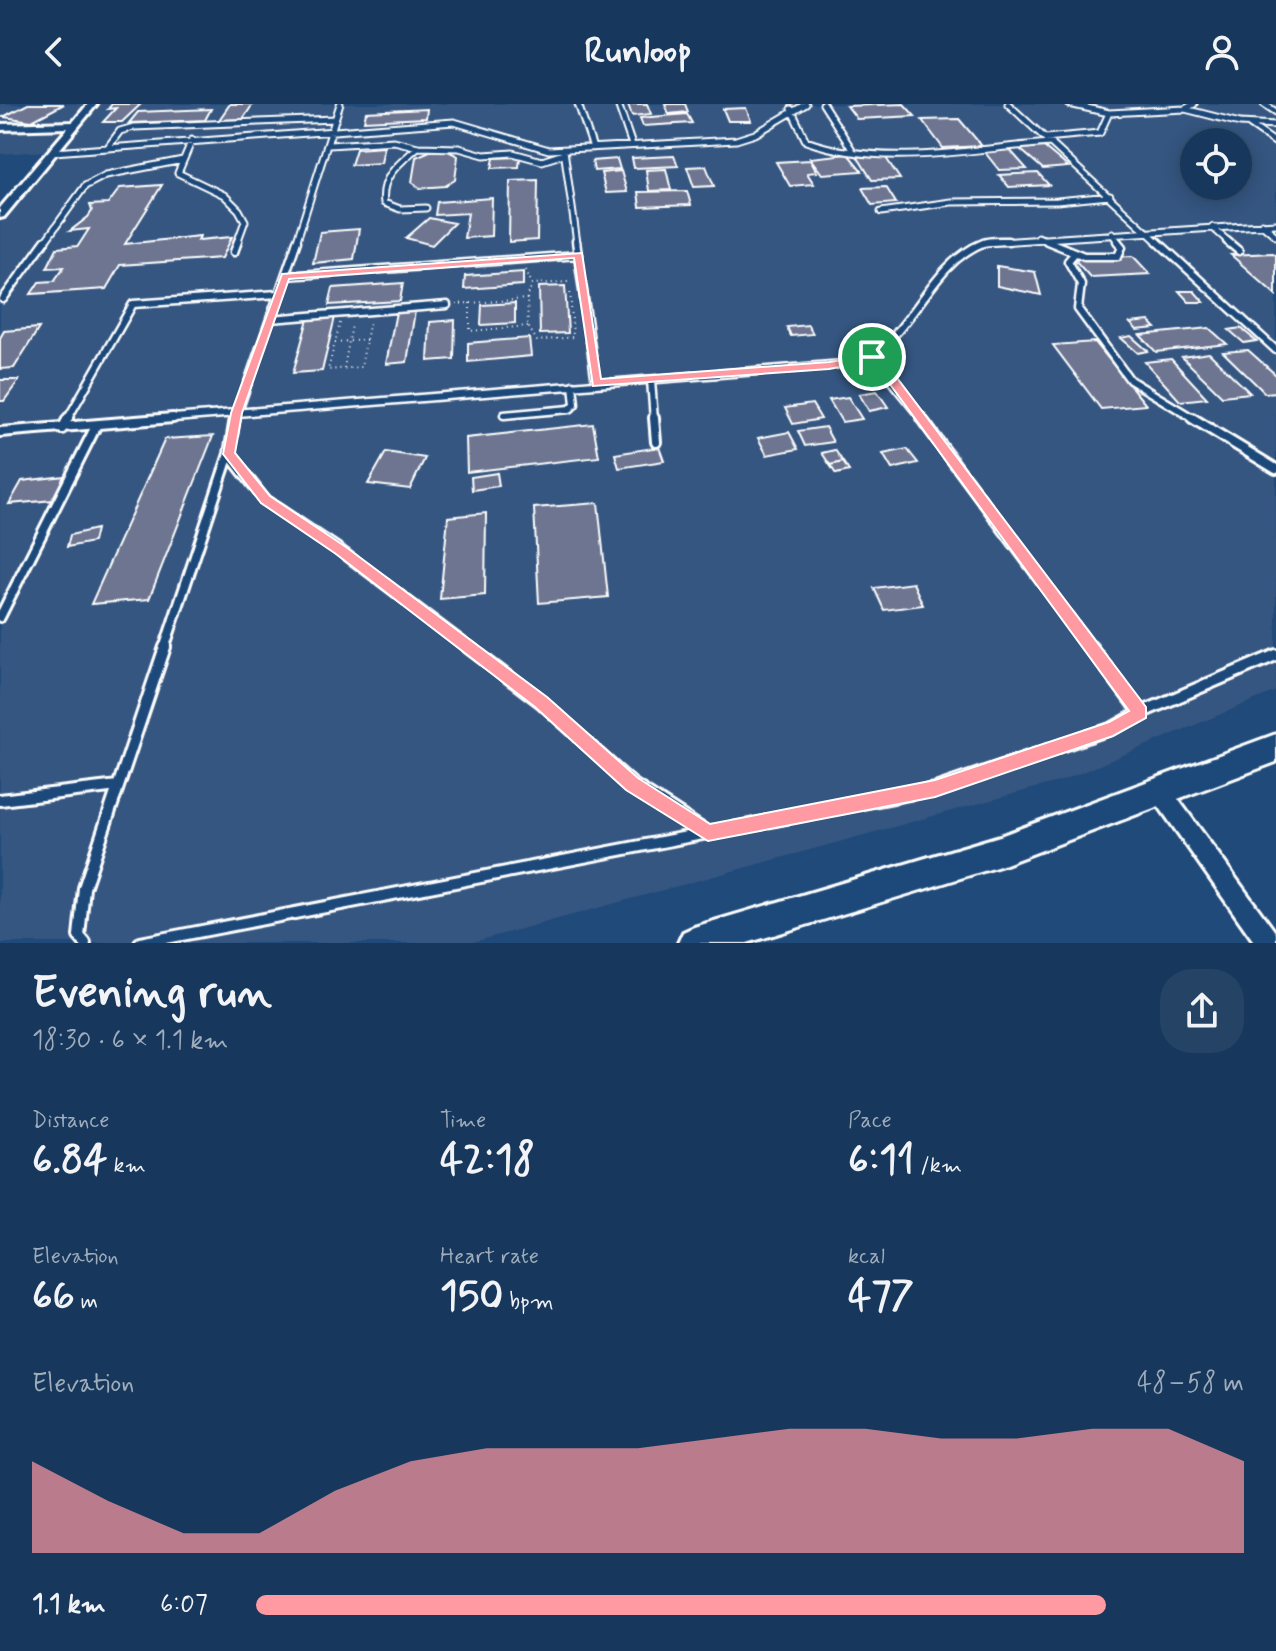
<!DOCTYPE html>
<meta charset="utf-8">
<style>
body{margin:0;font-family:Mynerve,sans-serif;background:#244365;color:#f1f3f6;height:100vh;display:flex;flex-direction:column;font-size:30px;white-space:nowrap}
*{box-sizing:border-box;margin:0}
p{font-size:26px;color:#9eacbb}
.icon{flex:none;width:44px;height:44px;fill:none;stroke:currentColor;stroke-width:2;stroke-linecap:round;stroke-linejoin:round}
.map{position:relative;height:839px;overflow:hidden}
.panel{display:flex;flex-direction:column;background:#17385c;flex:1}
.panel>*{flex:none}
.tools{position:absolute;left:1180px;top:24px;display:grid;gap:16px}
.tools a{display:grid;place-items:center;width:72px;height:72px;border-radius:50%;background:#17385c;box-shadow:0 4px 20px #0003,0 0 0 2px #365272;font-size:40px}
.pin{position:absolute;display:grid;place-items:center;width:68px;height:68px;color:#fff;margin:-34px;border:4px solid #fff;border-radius:50%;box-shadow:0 2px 8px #0007}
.round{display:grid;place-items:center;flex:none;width:84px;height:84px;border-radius:32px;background:#244365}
.headline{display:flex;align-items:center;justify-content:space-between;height:136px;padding:0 32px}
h1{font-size:44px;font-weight:700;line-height:60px}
.stats{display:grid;grid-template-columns:repeat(3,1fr);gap:12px;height:136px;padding:8px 32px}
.stats div{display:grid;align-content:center}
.stats b{font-size:40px;font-weight:700}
.stats small{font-size:22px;font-weight:400}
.stats p{font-size:22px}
.chart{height:224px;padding:16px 32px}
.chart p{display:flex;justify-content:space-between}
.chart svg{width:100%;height:144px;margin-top:8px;fill:#ff9aa2;opacity:.7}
ul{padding:0 32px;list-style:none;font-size:26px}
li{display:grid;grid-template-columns:128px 96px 1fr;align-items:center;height:60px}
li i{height:20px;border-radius:10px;background:#ff9aa2}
header{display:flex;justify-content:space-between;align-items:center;height:104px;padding:0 32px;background:#17385c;font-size:36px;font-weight:700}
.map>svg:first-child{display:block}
.built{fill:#365781;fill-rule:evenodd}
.building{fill:#6d7490;stroke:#fff;stroke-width:2}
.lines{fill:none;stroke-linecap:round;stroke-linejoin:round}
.service-far3-casing{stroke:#fff;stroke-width:9}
.service-far2-casing{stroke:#fff;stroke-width:11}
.service-far1-casing{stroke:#fff;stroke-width:14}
.service-casing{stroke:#fff;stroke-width:16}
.minor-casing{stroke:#fff;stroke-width:6}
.tertiary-casing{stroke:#fff;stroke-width:6}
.path{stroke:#fff;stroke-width:2;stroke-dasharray:1 4;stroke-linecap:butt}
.service-far3{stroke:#1f4a7a;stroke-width:5}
.service-far2{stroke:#1f4a7a;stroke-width:6}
.service-far1{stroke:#1f4a7a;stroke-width:8}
.service{stroke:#1f4a7a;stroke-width:10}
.minor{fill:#1f4a7a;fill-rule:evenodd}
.tertiary{fill:#1f4a7a;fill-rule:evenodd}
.route{fill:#ff9aa2;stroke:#fff;stroke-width:2;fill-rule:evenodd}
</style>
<header><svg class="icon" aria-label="back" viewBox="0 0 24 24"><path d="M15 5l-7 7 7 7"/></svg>Runloop<svg class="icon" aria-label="person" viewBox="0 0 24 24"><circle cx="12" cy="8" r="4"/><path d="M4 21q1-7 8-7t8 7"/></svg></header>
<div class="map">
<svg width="1276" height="839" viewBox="0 0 1276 839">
<rect width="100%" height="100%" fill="#1f4a7a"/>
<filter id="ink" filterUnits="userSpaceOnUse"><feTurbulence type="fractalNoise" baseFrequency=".0125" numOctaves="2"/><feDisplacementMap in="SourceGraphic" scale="16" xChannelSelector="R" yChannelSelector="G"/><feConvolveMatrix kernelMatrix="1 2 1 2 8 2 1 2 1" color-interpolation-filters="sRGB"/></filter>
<g filter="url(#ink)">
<!-- built -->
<path class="built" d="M0,0H1276V587L1061,677L470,839H0V119L63,46L0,50ZM1194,38H1238V82H1194Z"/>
<!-- building -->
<path class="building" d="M28,0H64L32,17L3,13Z
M112,0H141L122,18H103L116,4L108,5Z
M230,0H253L243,15L219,16Z
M628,0H647L651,10L632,12Z
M665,0H685L688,8L669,10Z
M904,0L915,12L857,15L847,2Z
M746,4L751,17H728L723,5Z
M211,5L205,16L129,19L138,8Z
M427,5L426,14L364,17L366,8Z
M687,10L692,19L643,22L640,14Z
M959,15L982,42L943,44L922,16Z
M384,43L381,59L351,61L356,45Z
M1044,43L1068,63L1043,65L1020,45Z
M1009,45L1027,65L999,66L983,46Z
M430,47H448L458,52L455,76L445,82L420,84L412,78L416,53Z
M848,50L862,67L822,70L810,54Z
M884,51L900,75L872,76L857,52Z
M674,52L678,62L634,64L632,54Z
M520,53L519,63L492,64L494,54Z
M617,55L620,65L594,67L592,57Z
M810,56L817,68L807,69L814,80L790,82L776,58Z
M706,62L714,82L694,83L687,63Z
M666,65L671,86L649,87L646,66Z
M621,67L627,88L606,89L601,69Z
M1038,69L1049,81L1009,83L999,71Z
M538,76L537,136L509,138L510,77Z
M162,81L125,140L200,132L198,136L232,133L222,154L120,161L106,185L31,190L39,178L54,177L64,163L47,164L57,144L78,142L89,125L70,127L88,113L92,107L90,101L108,100L120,84Z
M886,83L896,99L872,101L862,84Z
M687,87L691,101L640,103L638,88Z
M492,94L491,132L464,134L468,109L435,111L437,98Z
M429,114L454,119L432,141L406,134Z
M359,125L354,155L313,159L320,128Z
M1273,149L1276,151V191L1231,151Z
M1133,152L1150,170L1090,173L1074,155Z
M997,162L1035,168L1041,191L997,182Z
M523,168V181L464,185L465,172Z
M403,179L400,197L329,201L333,184Z
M565,182L568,229L540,230L539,183Z
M1179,187H1194L1204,198H1189Z
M515,199V219L481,221L482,201Z
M415,207L407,258L386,260L396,208Z
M335,213L322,267L293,269L308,215Z
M455,216L454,255L428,257L430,218Z
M1149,217L1156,224L1137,226L1130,219Z
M808,221L813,230L791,232L787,223Z
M39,224L14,264L0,265V234L4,227Z
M1209,224L1227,240L1156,248L1140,231Z
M1241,224L1256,237L1244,239L1229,226Z
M1131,232L1148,247L1138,249L1121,234Z
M529,234L531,252L468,258V239Z
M1095,238L1146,301L1101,305L1053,241Z
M1248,246L1276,271V288L1265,289L1223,248Z
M1209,249L1250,289L1222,292L1182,253Z
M1171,255L1207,294L1180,297L1145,258Z
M0,276H19L4,297H0Z
M877,287L888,303L869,307L859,290Z
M848,293L862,315L842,318L829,296Z
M812,300L821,315L793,320L785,304Z
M593,320L599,353L467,368L466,334Z
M825,323L833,338L805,342L798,327Z
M789,328L798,345L767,351L758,334Z
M213,332L149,495L91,500L165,335Z
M659,343L664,357L619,364L615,350Z
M907,345L918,359L892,365L883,350Z
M835,346L843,358L830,361L822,349Z
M386,348L425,354L410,385L368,380Z
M843,358L849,367L836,370L830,361Z
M497,369L499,382L472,386L471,373Z
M65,372L54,396L9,400L22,377Z
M598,399L608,493L539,499L534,404Z
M486,409L485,491L440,495L448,413Z
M96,425L93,438L67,443L70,431Z
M913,479L923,501L884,506L874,484Z"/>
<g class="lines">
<defs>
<path id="service-far3" d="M578,0L593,44
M618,0L632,41
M823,0L853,47
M1008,0L1159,139
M1069,0L1109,9L1185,5L1194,0
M1264,0L1276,8
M791,5L806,37C883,65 973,44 1052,39
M1185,5L1240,19L1276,21
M1250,21L1276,39
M1045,34L1100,29L1109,9
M192,36L178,69L224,91L239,106L245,117L237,139
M329,41L394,37L418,43L459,44L484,51L513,49L542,57L564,50
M108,43L120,27L134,23L336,15
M418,43C400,59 380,72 384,99L400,105L426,104
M564,46L577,139
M54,48L454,18L549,46L736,36L755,30L806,0
M881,108L951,98L1057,97L1110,92
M1262,120L1276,132
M1212,123L1230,139
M1112,129L1119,139
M1038,133L1052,139
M44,139L85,82L106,71L183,56
M296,139L340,0
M984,139L1276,120"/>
<path id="service-far2" d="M576,137L596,279
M1047,137L1084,152H1118L1122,143L1117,137
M1157,137L1276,246
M1227,137L1239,147
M234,148L238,137
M1074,150L1068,157L1081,180L1078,205L1130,276L1196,316
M286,172L579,151
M3,195L45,137
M270,215L447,201
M872,253L923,316
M651,276L654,316
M504,311L570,305L575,300L573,281
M67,316L133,200L278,190
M149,316L855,259C911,239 927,161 983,139C990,136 1000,137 1008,137
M235,316L297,137"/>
<path id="service-far1" d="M654,314L656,338
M921,314L1092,545
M1192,314L1276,365
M62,325L68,314
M0,328L173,314
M229,350L265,396L341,447L471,545
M0,513L96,322
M164,545L229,350L235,314"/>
<path id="service" d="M468,543L541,598L632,680L708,729
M1091,543L1140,609
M0,696L118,682
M85,839L79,832L84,784L165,543
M140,839L935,685L1113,624L1140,609L1276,551"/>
<path id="minor" d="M88,0H97L4,113L0,114V104L68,24L0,26V20L73,18Z
M1160,677L1167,680L1276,829V839H1255L1153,694L1150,687L1153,680Z"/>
<path id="tertiary" d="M1276,630V658L1000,762L747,839H678L683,828L694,823L1000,732Z"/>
</defs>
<!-- service-far3 casing -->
<use href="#service-far3" class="service-far3-casing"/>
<!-- service-far2 casing -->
<use href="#service-far2" class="service-far2-casing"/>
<!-- service-far1 casing -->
<use href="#service-far1" class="service-far1-casing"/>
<!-- service casing -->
<use href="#service" class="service-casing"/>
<!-- minor casing -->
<use href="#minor" class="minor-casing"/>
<!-- tertiary casing -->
<use href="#tertiary" class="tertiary-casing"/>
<!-- path -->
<path class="path" d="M526,166L532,180L569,178
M527,195L532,180
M470,199V227L528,222
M456,200L527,195L528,222L537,237L573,233L570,185
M340,219L328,266L361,263L370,216
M335,238L366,236
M344,264L352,221"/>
<!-- service-far3 -->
<use href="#service-far3" class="service-far3"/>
<!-- service-far2 -->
<use href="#service-far2" class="service-far2"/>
<!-- service-far1 -->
<use href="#service-far1" class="service-far1"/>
<!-- service -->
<use href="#service" class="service"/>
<!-- minor -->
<use href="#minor" class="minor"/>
<!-- tertiary -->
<use href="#tertiary" class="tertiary"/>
</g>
</g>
<!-- route -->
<path class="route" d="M582,149L601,275L829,258L876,251L894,270L1146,603V614L1113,632L935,693L708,737L626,686L535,603L336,450L261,399L223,350L231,309L282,170ZM574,154L593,282L829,265L870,257L886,275L1129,607L1109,618L935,676L710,720L638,674L547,593L346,443L270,392L235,349L242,309L289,175Z"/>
</svg>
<div class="tools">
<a><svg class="icon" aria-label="locate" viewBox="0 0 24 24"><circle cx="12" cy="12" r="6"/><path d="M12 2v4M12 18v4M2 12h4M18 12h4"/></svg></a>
</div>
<div class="pin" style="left:872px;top:253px;background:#1e9e55"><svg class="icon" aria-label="arrive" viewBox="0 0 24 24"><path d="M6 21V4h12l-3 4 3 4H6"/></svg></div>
</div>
<section class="panel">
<div class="headline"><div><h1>Evening run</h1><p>18:30 · 6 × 1.1 km</p></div><a class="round"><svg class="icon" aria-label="share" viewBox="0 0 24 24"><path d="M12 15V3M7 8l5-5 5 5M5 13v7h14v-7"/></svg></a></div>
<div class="stats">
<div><p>Distance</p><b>6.84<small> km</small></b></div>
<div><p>Time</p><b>42:18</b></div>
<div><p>Pace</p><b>6:11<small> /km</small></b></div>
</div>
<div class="stats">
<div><p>Elevation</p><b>66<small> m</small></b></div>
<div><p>Heart rate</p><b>150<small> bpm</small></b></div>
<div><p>kcal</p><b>477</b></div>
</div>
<div class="chart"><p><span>Elevation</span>48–58 m</p>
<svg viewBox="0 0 160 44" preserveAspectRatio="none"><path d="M0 44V16L10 28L20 38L30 38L40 25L50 16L60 12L70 12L80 12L90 9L100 6L110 6L120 9L130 9L140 6L150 6L160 16V44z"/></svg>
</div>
<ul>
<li><b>1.1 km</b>6:07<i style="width:86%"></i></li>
</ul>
</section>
